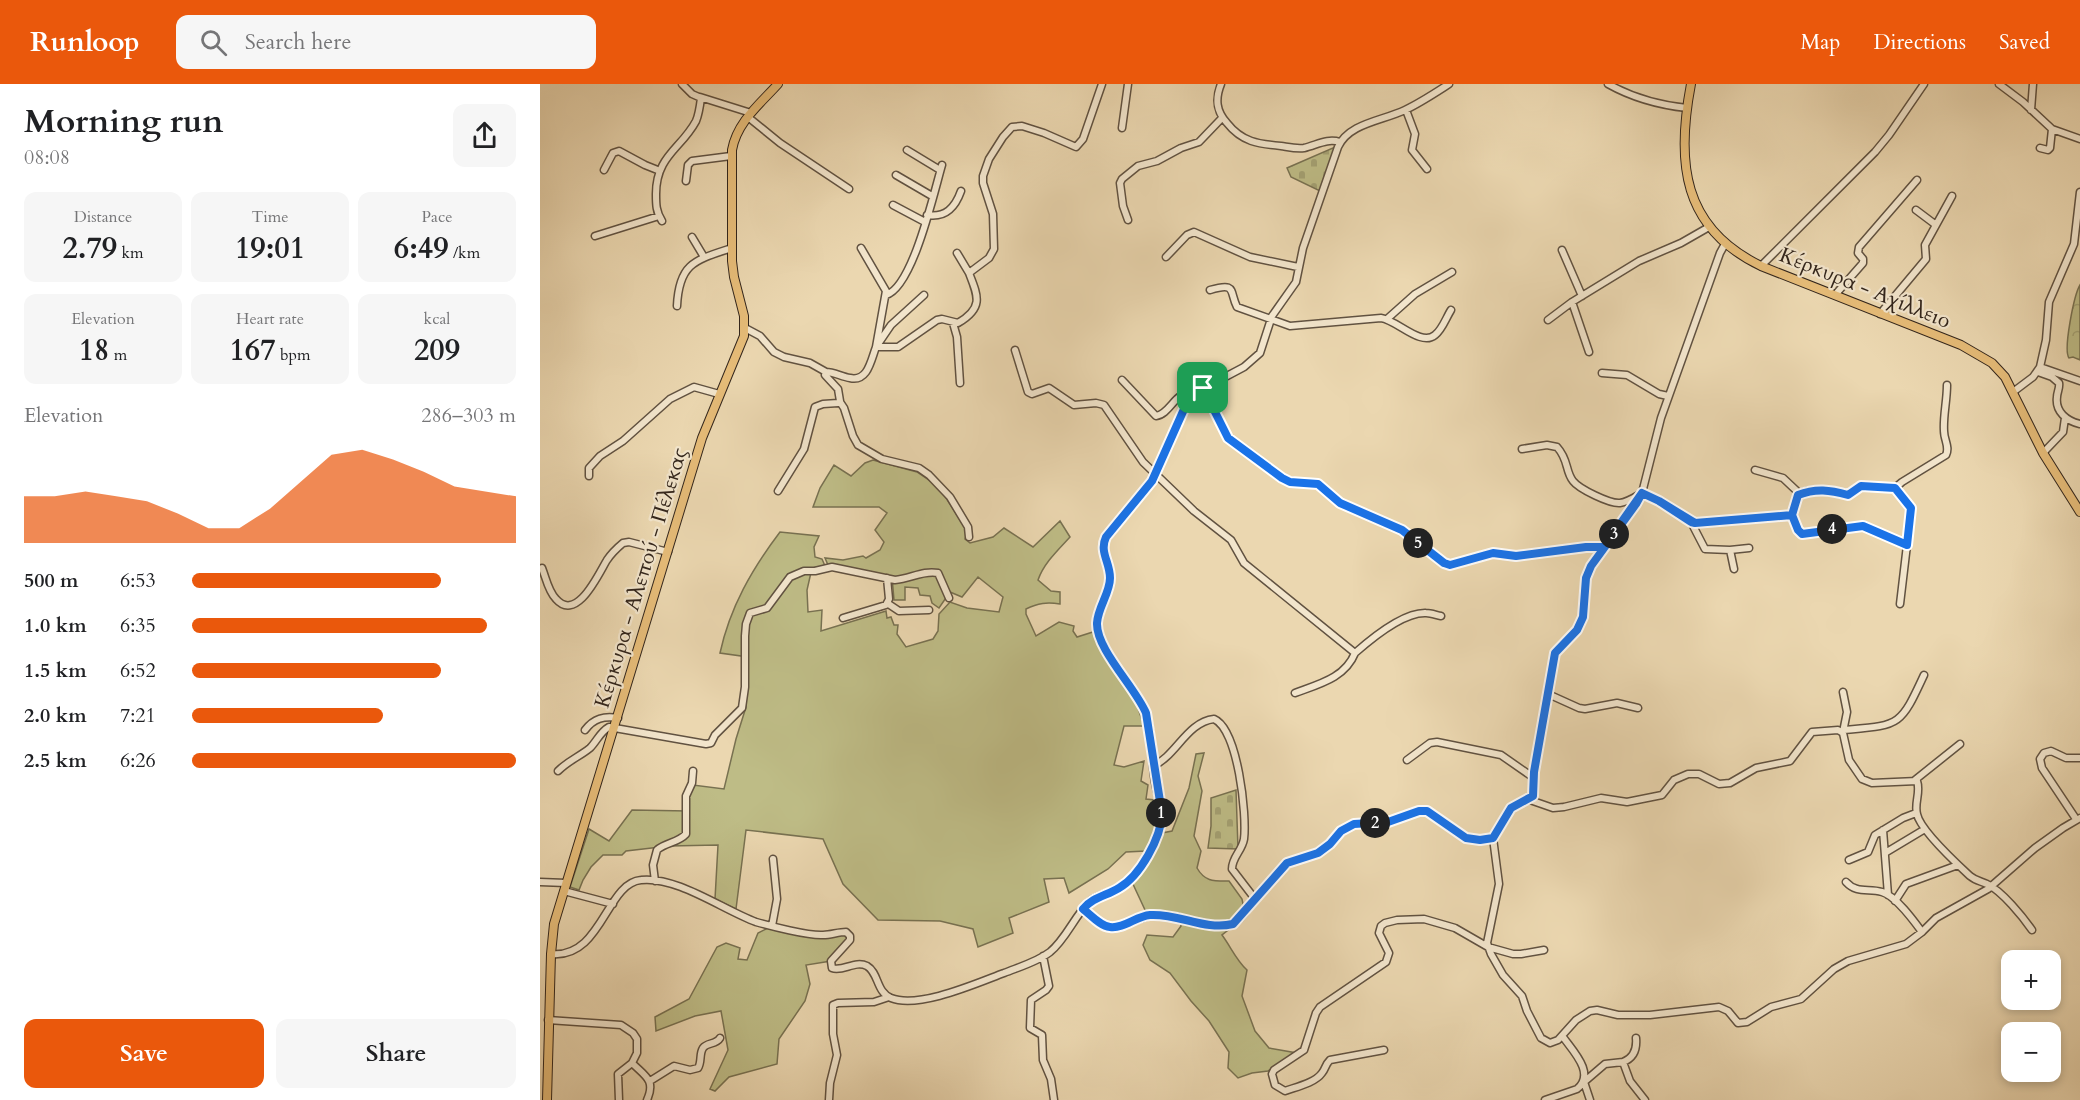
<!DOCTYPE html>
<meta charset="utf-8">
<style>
body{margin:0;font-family:Cardo,serif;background:#f6f6f6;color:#202124;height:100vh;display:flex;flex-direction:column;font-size:22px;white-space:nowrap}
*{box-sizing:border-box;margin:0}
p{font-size:20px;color:#757577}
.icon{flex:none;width:33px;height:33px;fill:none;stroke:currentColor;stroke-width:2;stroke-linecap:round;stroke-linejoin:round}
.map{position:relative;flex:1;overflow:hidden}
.drawer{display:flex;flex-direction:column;background:#fff;width:540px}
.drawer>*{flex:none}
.buttons{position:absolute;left:1461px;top:866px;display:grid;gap:12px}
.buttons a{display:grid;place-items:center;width:60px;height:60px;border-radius:12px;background:#fff;box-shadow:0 3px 9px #0003;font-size:30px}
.pin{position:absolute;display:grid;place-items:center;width:51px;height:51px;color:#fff;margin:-26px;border-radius:12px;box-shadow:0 3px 9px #0006}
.km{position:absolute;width:30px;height:30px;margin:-15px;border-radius:50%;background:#222;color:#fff;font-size:16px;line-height:30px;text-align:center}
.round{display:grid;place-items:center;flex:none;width:63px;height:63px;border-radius:12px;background:#f6f6f6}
.head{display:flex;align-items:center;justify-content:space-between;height:102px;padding:0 24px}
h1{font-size:33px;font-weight:700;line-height:45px}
.figures{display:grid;grid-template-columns:repeat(3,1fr);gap:9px;height:102px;padding:6px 24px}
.figures div{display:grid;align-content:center;border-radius:12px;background:#f6f6f6;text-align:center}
.figures b{font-size:30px;font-weight:700}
.figures small{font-size:16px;font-weight:400}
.figures p{font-size:16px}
.chart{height:168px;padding:12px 24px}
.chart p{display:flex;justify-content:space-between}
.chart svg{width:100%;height:108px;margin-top:6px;fill:#ea580c;opacity:.7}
.action{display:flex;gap:12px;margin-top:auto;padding:12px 24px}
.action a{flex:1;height:69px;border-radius:12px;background:#ea580c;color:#fff;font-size:24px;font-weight:700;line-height:69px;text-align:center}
.action a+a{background:#f6f6f6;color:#202124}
ul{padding:0 24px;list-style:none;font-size:20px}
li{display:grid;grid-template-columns:96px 72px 1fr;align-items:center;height:45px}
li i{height:15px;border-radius:8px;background:#ea580c}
header{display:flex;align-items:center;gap:36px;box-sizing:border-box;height:84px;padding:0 30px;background:#ea580c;color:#fff}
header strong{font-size:28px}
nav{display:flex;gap:33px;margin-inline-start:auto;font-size:21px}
.search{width:420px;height:54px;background:#f6f6f6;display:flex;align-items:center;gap:15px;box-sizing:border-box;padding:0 21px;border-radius:12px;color:#757577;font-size:22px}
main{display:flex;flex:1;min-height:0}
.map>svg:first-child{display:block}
.grass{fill:#bebc86;stroke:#787151;stroke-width:1.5}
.forest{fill:url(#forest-crowns);stroke:#787151;stroke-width:1.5}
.cemetery{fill:url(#cemetery-stones);stroke:#787151;stroke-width:1.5}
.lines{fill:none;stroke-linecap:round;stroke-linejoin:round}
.minor-casing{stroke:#615241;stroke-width:9}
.major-casing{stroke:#33261c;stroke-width:10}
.minor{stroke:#f2e5cc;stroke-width:6}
.major{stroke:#e6bc78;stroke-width:8}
.route-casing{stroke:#fff;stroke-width:12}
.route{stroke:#1a73e8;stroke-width:8}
.labels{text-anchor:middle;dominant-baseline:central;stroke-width:4.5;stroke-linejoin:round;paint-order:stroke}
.street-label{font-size:21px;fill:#33261c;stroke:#f2e5cc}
</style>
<header>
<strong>Runloop</strong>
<div class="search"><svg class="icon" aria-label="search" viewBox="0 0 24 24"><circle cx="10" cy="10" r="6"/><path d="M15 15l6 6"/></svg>Search here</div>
<nav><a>Map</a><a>Directions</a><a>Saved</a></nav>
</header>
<main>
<section class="drawer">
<div class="head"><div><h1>Morning run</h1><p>08:08</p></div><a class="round"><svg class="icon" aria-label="share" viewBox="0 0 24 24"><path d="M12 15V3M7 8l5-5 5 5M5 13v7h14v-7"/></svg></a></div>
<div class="figures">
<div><p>Distance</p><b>2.79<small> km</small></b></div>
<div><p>Time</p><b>19:01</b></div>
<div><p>Pace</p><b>6:49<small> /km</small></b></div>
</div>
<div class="figures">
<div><p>Elevation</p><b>18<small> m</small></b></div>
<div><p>Heart rate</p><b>167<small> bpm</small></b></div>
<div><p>kcal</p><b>209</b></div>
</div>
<div class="chart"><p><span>Elevation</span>286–303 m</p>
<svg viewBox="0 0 160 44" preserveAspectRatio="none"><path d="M0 44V25L10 25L20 23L30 25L40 27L50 32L60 38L70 38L80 30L90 19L100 8L110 6L120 10L130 15L140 21L150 23L160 25V44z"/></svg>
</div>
<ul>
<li><b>500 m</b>6:53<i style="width:77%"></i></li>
<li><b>1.0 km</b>6:35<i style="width:91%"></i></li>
<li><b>1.5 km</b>6:52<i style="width:77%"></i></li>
<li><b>2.0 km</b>7:21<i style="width:59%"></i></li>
<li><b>2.5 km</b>6:26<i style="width:100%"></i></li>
</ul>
<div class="action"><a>Save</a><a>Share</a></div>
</section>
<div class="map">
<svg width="1540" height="1016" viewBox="0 0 1540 1016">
<defs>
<pattern id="forest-crowns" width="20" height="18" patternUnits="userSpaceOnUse" patternTransform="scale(1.5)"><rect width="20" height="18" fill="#bebc86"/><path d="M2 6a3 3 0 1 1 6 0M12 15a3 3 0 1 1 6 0" fill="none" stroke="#a4a173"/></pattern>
<pattern id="cemetery-stones" width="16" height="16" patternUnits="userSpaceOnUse" patternTransform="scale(1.5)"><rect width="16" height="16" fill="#bebc86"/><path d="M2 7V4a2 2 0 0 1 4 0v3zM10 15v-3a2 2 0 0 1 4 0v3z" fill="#a4a173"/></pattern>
</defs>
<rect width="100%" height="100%" fill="#ebd7b0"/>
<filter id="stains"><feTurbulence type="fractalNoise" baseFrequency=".00333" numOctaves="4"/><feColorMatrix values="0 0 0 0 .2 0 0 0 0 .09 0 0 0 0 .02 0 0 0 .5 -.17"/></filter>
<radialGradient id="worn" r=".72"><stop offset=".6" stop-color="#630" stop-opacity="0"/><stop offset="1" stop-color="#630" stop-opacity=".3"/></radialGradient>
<!-- grass -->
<path class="grass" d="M333,376L377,388L399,403L428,448L425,455L430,459L453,453L464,444L493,463L520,437L530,453C518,466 504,479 498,496L511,507L520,508V520C507,518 498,519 486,525V530L496,552L519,538L534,542L533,547L537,553L556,547L564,569L597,621L604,642H584L574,681L584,683L604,677L601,697L608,701L606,715L615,716L618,741L606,767L586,768L568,785L529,809L524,794L504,795L509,818L469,834L473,849L438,863L433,845L400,837L338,836L303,800L283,755L206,746L196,825L175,815L178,761L129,762L86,767L82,771H63L51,783L43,796L39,806L30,803L49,745L69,757L92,726L148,727L147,711L153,701L184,705L196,655L206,623L208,573L180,569C190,523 212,485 240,448L279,452L274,463L275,473L282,475L285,482L272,484L267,506L268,528L282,526L281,547L346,527L347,534L351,533L354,541H358L357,550L366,563L393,555L398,547L399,530L410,518L427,524L459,528L463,513L438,493L422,513L410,508L399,524L392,519L390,512L380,511L378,504L365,503V516H354L352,493L288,481L285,474L303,476L323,472L326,474L340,466L344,458L335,446L347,429L339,423H273L280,404L294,381L311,392L325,379Z
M664,669L658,692L662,707L654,752L661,767L657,784C665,798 674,797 689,797L702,815L704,825L692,843L682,851C691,863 696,876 707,886L702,912L715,947L729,964L757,969L728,987L712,989L698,994L688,984L689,968L669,937L651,917L630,889L610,876L603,861L607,851L633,853L641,842L639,829L606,828L592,798L622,749L632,747L649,704L656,670Z
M232,842L266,849L303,848L310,852L291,877L266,881L270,900L265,917L239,955L237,980L189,993L175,1007L170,1005L188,966L181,927L155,932L116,947L115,933L149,915L177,863L186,859L200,864L198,875L207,876L218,849Z"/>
<!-- forest -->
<path class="forest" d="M1540,201V276L1533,273L1529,274C1523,266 1534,211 1540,201Z"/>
<!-- cemetery -->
<path class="cemetery" d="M795,63L780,107L751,93L747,84Z
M696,706L698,765L668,764L671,742V714Z"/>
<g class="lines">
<defs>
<path id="minor" d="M681,0C675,15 676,27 687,39C702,58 718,60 741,62C748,63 756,65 764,64C777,61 787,54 800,58
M1068,0C1093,14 1118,21 1147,24
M1459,0L1483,18L1512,45L1510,64L1508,66L1500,64
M160,13L211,29
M866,26L875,50L872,66L887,85
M1491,26L1493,0
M208,33L240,59L309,105
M582,44L588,0
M1512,45L1540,55
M367,66L400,86
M64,86L73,69L79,67L105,81L120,87
M356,91L392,112
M146,97L148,81L152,77L191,72
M353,121L385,138
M1376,126L1396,141
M387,131C405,134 415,124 421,107
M588,136L583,122L580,99L582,95L598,82L617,77L641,64L659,58L682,34
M122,137C116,128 116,120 116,110C116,72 141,65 156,37C159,30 160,22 161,14L152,10L142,0
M55,152L119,132
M152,153L164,173
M1185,160L1180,169L1121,334L1102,409L1051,482L1046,494L1043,533L1037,546L1015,569L994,688L993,712L971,724L953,754L959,800L947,859L951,870L963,891L982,912L987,927L1001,954L1010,959L1018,956L1036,936L1050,927L1057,926L1078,931H1110L1179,923L1188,927L1198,939L1207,938L1231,923L1261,915L1294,885L1308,877L1366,860L1382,848L1396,834L1448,805L1495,764L1523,744L1540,734
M321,164L346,207L336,263
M1022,166L1042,212
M417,169L429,189
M626,173L647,151L654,148L710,173L758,183
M1221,182L1335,68L1349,51L1384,0
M670,206C697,198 689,207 697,223L750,242L841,234C857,236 881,263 895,251C902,246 906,234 911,226
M346,211C373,203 394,108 402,81
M1295,211L1323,179V175L1318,169L1319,163L1377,96
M1032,218L1049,268
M137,222C139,179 155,176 192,164
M1340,230L1386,175L1385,161L1412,112
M847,235L875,210L912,188
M1008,236L1032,218L1099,177L1141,159L1169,143
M413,239L417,253L420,299
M205,244L220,252L234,268L244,273L270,279L286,288
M336,263L351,241L384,211
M475,266L488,308L492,310L509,304L534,321L556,319L564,321L603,378L654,427L691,456L704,479L815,569C805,594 779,600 755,609
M1500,283L1540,297
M1498,288L1512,293L1519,299C1520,304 1517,308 1517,313C1515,328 1527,337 1540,340
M1062,289L1087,291L1119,310L1128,312
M582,296L616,332C631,330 636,304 653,311
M663,304L688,354L742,394L750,397L778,400L800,419L862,446L904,479L910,481L953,469L976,472L1046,463H1064
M1473,308L1493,293L1500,283L1506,256L1509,218L1534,160L1540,108
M300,318L304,324L313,352L318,361L342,375L379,384L389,391L410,413L428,443L429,453
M982,365L1007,361L1017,363C1029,376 1025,387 1033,397C1039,405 1070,420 1080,419C1088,418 1095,413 1102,409L1119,417L1155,439L1252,431C1254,426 1254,415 1258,411C1268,402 1296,408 1308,411L1321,402L1355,404L1362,398L1406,371C1410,363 1404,356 1404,347C1403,332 1407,317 1407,301
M1503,369L1523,348L1525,334
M1215,386L1243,394L1260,410
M49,392V384L60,372L83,357L130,315L154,303L179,310
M238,407L264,365L275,323L283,320L298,319L300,317L298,305L285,291L286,288C294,288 302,293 310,294C328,298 331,276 336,263H358L397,236L402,235L418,239C444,224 438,212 429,189L449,174L454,165L453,130L443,99V92L449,75L463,53L472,43L482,42L504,49L536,63L543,55L562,0
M1252,431L1258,446L1262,450L1323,442L1367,461L1371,424L1355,404
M1151,438L1165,465L1190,466L1194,485
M1190,466L1209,464
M2,484C6,494 8,507 16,515C37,539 59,489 67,476C71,470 77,464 83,459L89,458L128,468
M347,519L359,527L389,526
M1360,520L1367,461
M303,534L346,521L349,515L347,494
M815,569C832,554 863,528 886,529C891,529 896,531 901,532
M1303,608L1307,628L1303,648
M1008,610L1039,624L1045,625L1077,619L1098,624
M45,646C54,634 64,632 78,634
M1304,646C1360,641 1360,643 1384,591
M867,676L890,659L897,658L961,671L994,694
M613,682C636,672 647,638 674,635C698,645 707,731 704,755C702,767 692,773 692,785L715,815L747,779L778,769L790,760L801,747L814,740L848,738L879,727H887L926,754L940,756L953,754
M18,687C29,676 39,673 50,664C57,657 60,648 69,643L166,660L171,659L175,651L202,624L205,603V552L206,540L210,529L227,524L250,493L264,487H275L292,483L355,496C370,495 383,486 398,489L409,514
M1375,696L1420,660
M990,716L1013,724L1024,723L1061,714L1087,718L1122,711L1134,696L1148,690H1159L1179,700L1190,699L1216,684L1250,677L1272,648L1298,646L1303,649L1309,676L1322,695L1332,699L1377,697C1381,708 1374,719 1377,730C1380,746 1417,780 1430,792C1436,797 1441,797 1447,800C1462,807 1483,833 1492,846
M1536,735L1502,684L1500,675L1504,669L1511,667L1526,674H1540
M1343,746L1348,811
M1345,769L1385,745
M1309,776L1328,768L1335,751L1363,734L1376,729
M115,797L113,781L117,766C126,758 138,759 146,750V712L152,699L153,687
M0,798L26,799
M1306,798C1317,810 1328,804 1342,808C1356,812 1374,837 1382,848
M24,807L73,820
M1355,817L1366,800L1418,781
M543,825C551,831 560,842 570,843C586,845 600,830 619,831C637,832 679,848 693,840C702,835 709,822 715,815
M232,842L237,815L233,775
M11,870C62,875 66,799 101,796C137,792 183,826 216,838C230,842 269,852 283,851C291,851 298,848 306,848L310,852V856L291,877L292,884C303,888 315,876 327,882C339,889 336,908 351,914C379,925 437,899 464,889C479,883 497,878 510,868C526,855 534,833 549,818C558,810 572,809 582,802C599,792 622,754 622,734C622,721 617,710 615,698C610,671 614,642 601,618C588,595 565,574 558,548C553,527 571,511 570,491C569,478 560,469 565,456L612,397L645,323L655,309L704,283L720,269L732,232L756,198L763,164L798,63C809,39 842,37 865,26C880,19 895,9 909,0
M503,872L509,902L506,906L491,916L490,944L502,951L503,976L511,995L514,1016
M8,936L81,941L93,949L97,955V969L92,979C105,992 116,996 107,1016
M844,966L790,976C785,981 786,984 782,989C775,999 756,1003 745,1007L735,1001L732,990L734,986L764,966L776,929L780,923L846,878L849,869L839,849L841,842L845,839L857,836L884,835L915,844L948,863L973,870H981L1004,866
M1083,978C1094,974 1097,965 1096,954
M110,997L134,982L150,986L158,984C162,978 159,970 163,964C167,958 176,961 180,954
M79,1016L78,990L92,979
M289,1016L290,999L297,971L293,950V921L298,919L334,918L349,913
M1005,1016L1037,1005C1056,990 1033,967 1023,953
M1050,1016L1044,998L1065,980L1083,978L1090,997L1105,1016"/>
<path id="major" d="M1151,0C1136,78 1142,144 1221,182L1421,261L1452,279L1465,293L1503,369L1540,428
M7,1016L11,870L14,840L162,354L204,252V232L194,193L192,177V66C197,38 220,20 238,0"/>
</defs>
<!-- minor casing -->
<use href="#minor" class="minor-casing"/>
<!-- major casing -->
<use href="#major" class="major-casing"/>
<!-- minor -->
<use href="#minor" class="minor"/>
<!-- major -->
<use href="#major" class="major"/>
</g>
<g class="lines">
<defs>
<path id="route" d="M663,304L651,313L645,323L612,397L566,453C559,468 570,478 570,494C570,509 558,523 557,539C556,565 595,603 606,629L622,730C621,754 600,792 579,804C566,812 553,813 543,825C551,831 560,842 570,843C584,845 596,832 610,831C638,829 665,847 693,840L747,779L778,769L790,760L801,747L814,740L848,738L879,727H887L926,754L940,756L953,754L971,724L993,712L994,688L1015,569L1037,546L1043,533L1046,494L1051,482L1096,420L1102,409L1119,417L1151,438L1155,439L1252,431L1258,411C1276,404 1290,406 1308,411L1321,402L1355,404L1371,424L1367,461L1323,442L1262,450L1258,446L1252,431L1155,439L1119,417L1102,409L1064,463H1046L976,472L953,469L910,481L904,479L862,446L800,419L778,400L750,398L742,394L688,354L663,304"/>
</defs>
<!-- route casing -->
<use href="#route" class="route-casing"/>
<!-- route -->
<use href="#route" class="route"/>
</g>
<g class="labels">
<!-- street labels -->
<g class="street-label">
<text transform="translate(1325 204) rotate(22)">Κέρκυρα - Αχίλλειο</text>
<text transform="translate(101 494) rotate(-73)">Κέρκυρα - Αλεπού - Πέλεκας</text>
</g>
</g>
<rect width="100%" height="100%" filter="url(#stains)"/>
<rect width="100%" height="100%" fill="url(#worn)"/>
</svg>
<div class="buttons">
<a>+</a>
<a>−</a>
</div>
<div class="pin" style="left:663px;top:304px;background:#1e9e55"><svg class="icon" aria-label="arrive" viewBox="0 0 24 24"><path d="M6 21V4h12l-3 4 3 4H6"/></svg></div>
<b class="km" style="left:621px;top:729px">1</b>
<b class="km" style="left:835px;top:739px">2</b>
<b class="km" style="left:1074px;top:450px">3</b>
<b class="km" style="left:1292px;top:445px">4</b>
<b class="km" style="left:878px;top:459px">5</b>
</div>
</main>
